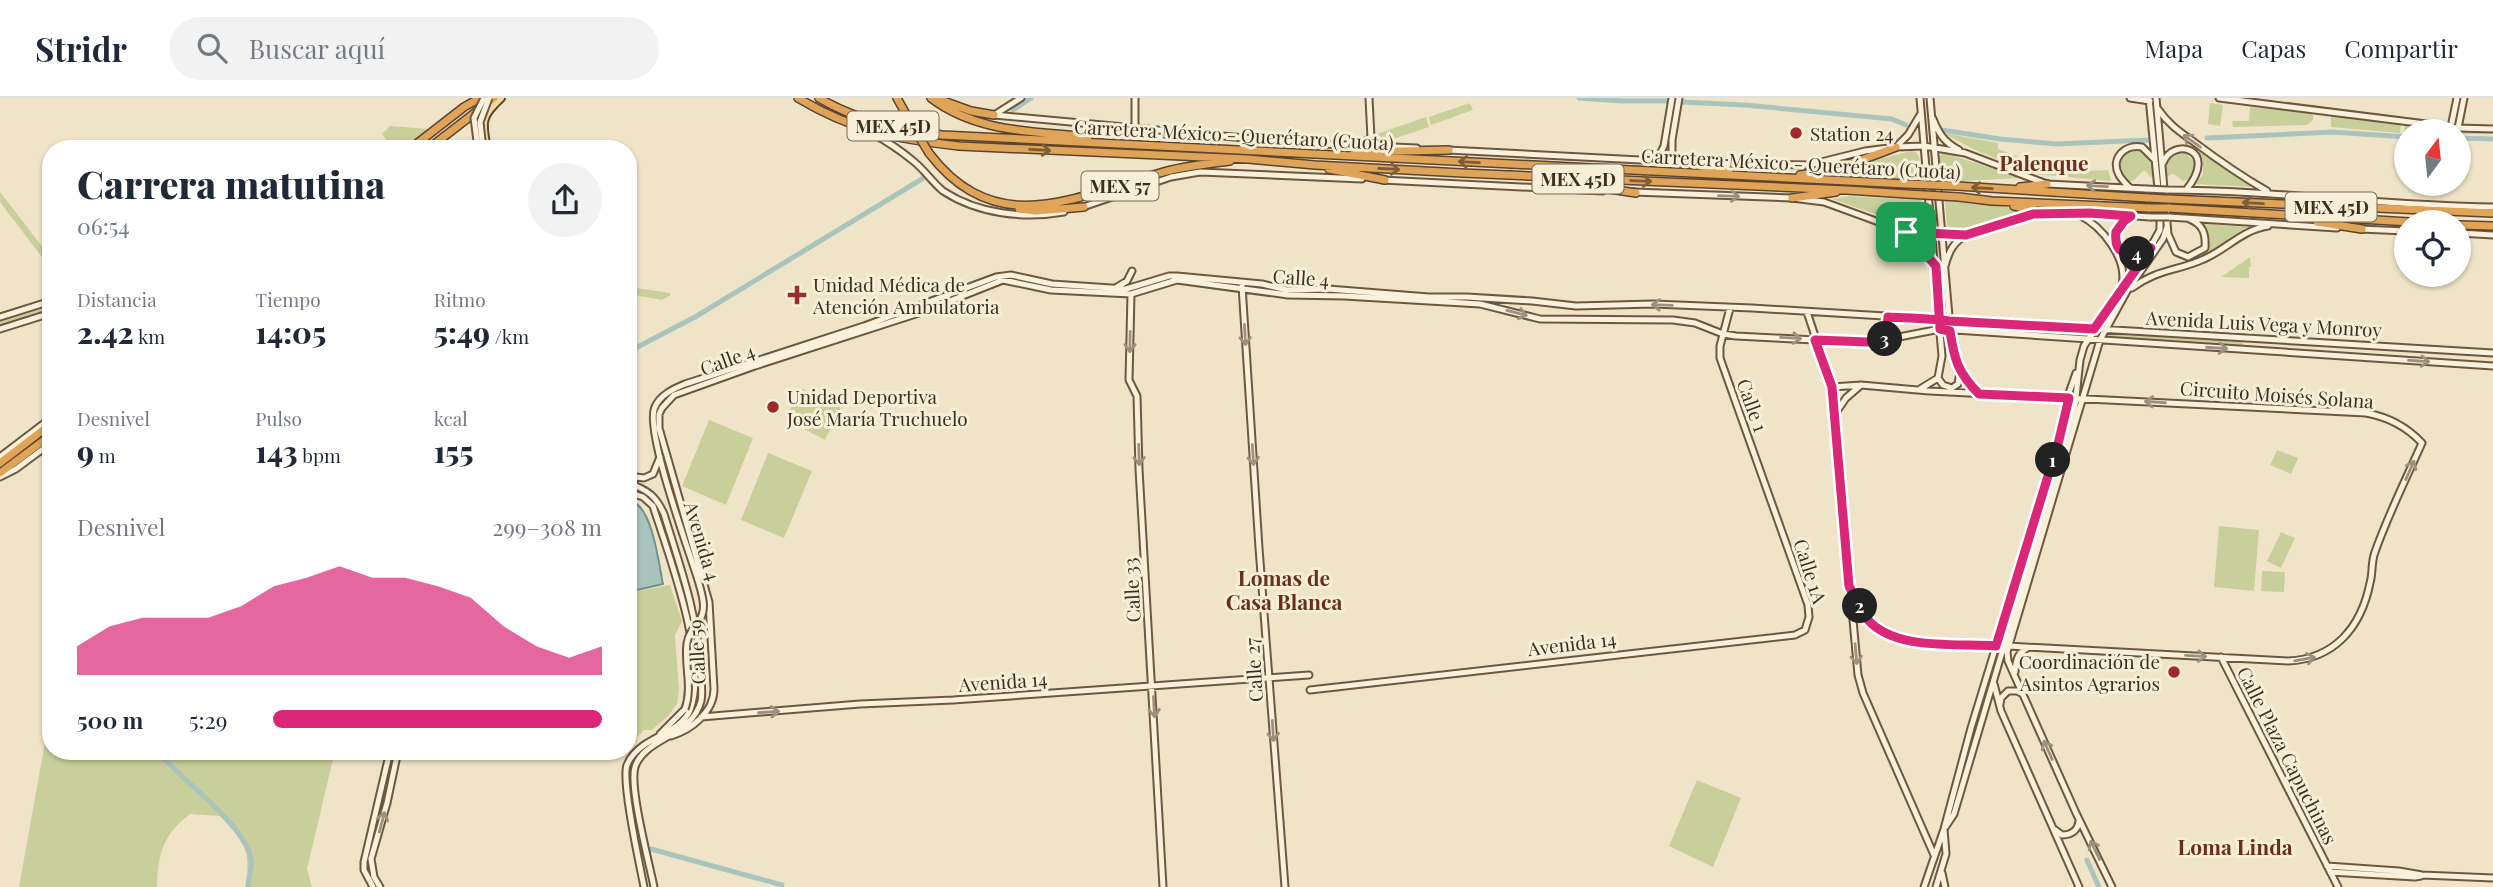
<!DOCTYPE html>
<html lang="es">
<meta charset="utf-8">
<style>
body{margin:0;font-family:"Playfair Display",serif;background:#f2f2f3;color:#1f2937;height:100vh;display:flex;flex-direction:column;font-size:26px;white-space:nowrap}
*{box-sizing:border-box;margin:0}
p{font-size:23px;color:#747a83}
.icon{flex:none;width:38px;height:38px;fill:none;stroke:currentColor;stroke-width:2;stroke-linecap:round;stroke-linejoin:round}
.map{position:relative;flex:1;overflow:hidden}
.sheet{position:absolute;left:42px;top:42px;width:595px;height:620px;display:flex;flex-direction:column;background:#fff;border-radius:28px;box-shadow:0 2px 5px #0004}
.sheet>*{flex:none}
.needle{width:46px;rotate:15deg}
.tools{position:absolute;left:2394px;top:21px;display:grid;gap:14px}
.tools a{display:grid;place-items:center;width:77px;height:77px;border-radius:50%;background:#fff;box-shadow:0 2px 5px #0004;font-size:35px}
.pin{position:absolute;display:grid;place-items:center;width:60px;height:60px;color:#fff;margin:-30px;border-radius:14px;box-shadow:0 4px 10px #0006}
.km{position:absolute;width:35px;height:35px;margin:-18px;border-radius:50%;background:#222;color:#fff;font-size:19px;line-height:35px;text-align:center}
.round{display:grid;place-items:center;flex:none;width:74px;height:74px;border-radius:37px;background:#f2f2f3}
.overview{display:flex;align-items:center;justify-content:space-between;height:119px;padding:0 35px}
h1{font-size:38px;font-weight:800;line-height:52px}
.stats{display:grid;grid-template-columns:repeat(3,1fr);gap:10px;height:119px;padding:7px 35px}
.stats div{display:grid;align-content:center}
.stats b{font-size:30px;font-weight:800}
.stats small{font-size:19px;font-weight:400}
.stats p{font-size:19px}
.chart{height:196px;padding:14px 35px}
.chart p{display:flex;justify-content:space-between}
.chart svg{width:100%;height:126px;margin-top:7px;fill:#db2777;opacity:.7}
ul{padding:0 35px;list-style:none;font-size:23px}
li{display:grid;grid-template-columns:112px 84px 1fr;align-items:center;height:52px}
li i{height:18px;border-radius:9px;background:#db2777}
header{display:flex;align-items:center;gap:42px;box-sizing:border-box;height:98px;padding:0 35px;background:#fff;border-bottom:2px solid #e0e1e3}
header strong{font-size:33px}
nav{display:flex;gap:38px;margin-inline-start:auto;font-size:24px}
.search{width:490px;height:63px;background:#f2f2f3;display:flex;align-items:center;gap:18px;box-sizing:border-box;padding:0 24px;border-radius:38px;color:#747a83;font-size:26px}
.map>svg:first-child{display:block}
.green{fill:#c9cf9b}
.water{fill:#a9c4bc;stroke:#6f938a;stroke-width:2}
.lines{fill:none;stroke-linecap:round;stroke-linejoin:round}
.canal{stroke:#a9c4bc;stroke-width:5}
.secondary-tunnel{stroke:#ccc0a6;stroke-width:5;stroke-dasharray:5 2.5;stroke-linecap:butt}
.secondary-casing{stroke:#6f573f;stroke-width:9}
.primary-casing{stroke:#5b4430;stroke-width:10}
.highway-casing{stroke:#5b4430;stroke-width:10}
.secondary{stroke:#faf1dc;stroke-width:5}
.primary{stroke:#f3d9a0;stroke-width:6}
.highway{stroke:#e0a458;stroke-width:7}
.secondary-bridge-casing{stroke:#6f573f;stroke-width:9;stroke-linecap:butt}
.highway-bridge-casing{stroke:#5b4430;stroke-width:10;stroke-linecap:butt}
.secondary-bridge{stroke:#faf1dc;stroke-width:5}
.highway-bridge{stroke:#e0a458;stroke-width:7}
.oneway{stroke:#9c907e}
.oneway2{stroke:#7e5d36}
.route-casing{stroke:#fff;stroke-width:14}
.route{stroke:#db2777;stroke-width:9}
.poi-dot{fill:#9e2a2b;stroke:#f7eed8;stroke-width:2.5}
.labels{text-anchor:middle;dominant-baseline:central;stroke-width:6;stroke-linejoin:round;paint-order:stroke}
.shield{fill:#f7eed8;stroke:#756857;stroke-width:2}
.shield-label{font-size:18px;font-weight:bold;fill:#3d2e20}
.poi-label{font-size:19px;fill:#3d2e20;stroke:#f7eed8;text-anchor:start}
.street-label{font-size:19px;fill:#3d2e20;stroke:#f7eed8}
.neighbourhood-label{font-size:21px;font-weight:bold;fill:#6b2e1e;stroke:#f7eed8}
</style>
<header>
<strong>Stridr</strong>
<div class="search"><svg class="icon" aria-label="search" viewBox="0 0 24 24"><circle cx="10" cy="10" r="6"/><path d="M15 15l6 6"/></svg>Buscar aquí</div>
<nav><a>Mapa</a><a>Capas</a><a>Compartir</a></nav>
</header>
<div class="map">
<svg width="2493" height="789" viewBox="0 0 2493 789">
<rect width="100%" height="100%" fill="#f0e4c8"/>
<!-- green -->
<path class="green" d="M1470,5L1473,12L1431,27L1429,19Z
M2210,5L2223,7L2220,28L2208,26Z
M2250,9L2308,14L2313,17V22L2307,27L2233,29L2232,23H2249Z
M2317,14L2401,23L2400,35L2331,29V17L2318,16Z
M1426,19L1429,29L1387,43L1377,36Z
M2405,24L2493,34V36H2459V33L2404,34Z
M390,28L429,31L431,35L409,51H396L400,48L395,41L389,45L382,36Z
M1943,35L1998,45V51L2024,61L2026,66L2062,74L2108,72L2111,83L2035,76L1975,52Z
M2142,49L2155,63L2156,77L2151,79L2144,72L2133,83H2123L2117,69L2121,54Z
M2198,52L2253,89L2195,86L2203,77V67Z
M1911,53L1916,54L1919,59L1921,83L1815,77Z
M2184,54L2196,65C2196,75 2192,81 2183,83L2173,76L2164,80C2166,66 2167,54 2184,54Z
M1944,55L2023,80L1941,84L1939,58Z
M0,94L51,160V171L0,104Z
M1849,98L1921,102L1922,128L1918,130L1906,127L1832,101Z
M1945,103L1989,105L2028,114L1974,129L1951,132L1947,127Z
M2204,126L2248,129L2207,155L2209,141Z
M2250,159L2251,169H2249V180L2221,179Z
M630,189L670,195L671,197L662,202L628,196Z
M51,207V213L0,229V222Z
M2107,234L2242,244L2243,246L2242,248L2106,241L2104,238Z
M801,290L841,310L825,342L785,321Z
M709,322L753,340L726,407L682,388Z
M2277,352L2298,360L2291,376L2270,367Z
M768,355L812,373L784,440L741,422Z
M2219,428L2259,432L2254,493L2214,489Z
M2281,434L2295,440L2281,470L2267,463Z
M2262,473L2285,474L2284,494L2261,493Z
M670,487L682,523L675,537L679,593L677,606L668,618L652,632H644L628,649V495Z
M51,611V653H335L307,771L312,789H247C249,749 247,748 220,718L190,716C163,737 158,755 157,789H19Z
M1697,682L1741,700L1713,769L1669,748Z"/>
<!-- water -->
<path class="water" d="M628,401C653,407 658,463 663,486L628,494Z"/>
<g class="lines">
<!-- canal -->
<path class="canal" d="M1579,0L1622,3H1669
M1681,4L1745,7L1892,21L1906,27
M1013,12L1031,0
M1942,32L2000,41L2056,46L2148,42
M2207,40L2333,34L2406,39
M2459,40L2493,41
M628,254L695,219L922,81
M157,653C179,680 248,729 251,762C252,771 248,780 248,789
M651,751L782,787
M2087,762L2099,789"/>
<!-- secondary-tunnel -->
<path class="secondary-tunnel" d="M1510,82L1511,61"/>
<defs>
<path id="secondary" d="M1369,0L1371,40
M1920,0L1942,258L1938,280L1920,291
M1930,0L1951,241L1959,273L1979,296
M2130,0L2150,3
M2156,0L2168,136L2176,154L2188,159L2205,150C2206,136 2203,126 2189,121
M2219,0L2458,30L2493,31
M2158,11C2168,26 2180,34 2194,44C2218,62 2241,78 2267,93
M994,17L1299,45L1417,50
M994,17L1021,0
M1933,21C1939,36 1944,44 1959,52
M2451,29L2457,0
M2458,30L2464,0
M1135,32V0
M872,35C886,43 900,52 912,62C924,71 932,84 943,93C978,116 1024,121 1064,114
M1359,46L1371,40L1385,47
M1897,48L1908,37L1920,17
M1448,52L1679,64
M1656,64L1664,48L1672,0
M1672,64V42L1679,0
M1696,65L1809,67L1865,53L1896,49L1924,48L1965,55L2047,86L2146,91
M2163,65C2173,38 2220,51 2186,92
M1382,82L1603,93
M2130,90C2126,86 2121,81 2119,77C2110,60 2125,46 2142,49L2154,61
M2167,92C2276,92 2384,108 2493,109
M1634,94L1792,100L1824,104L1906,134L1966,137L2013,121L2042,116
M1083,109L1171,79L1200,74L1362,81
M2052,116L2090,115L2150,119
M2079,117C2102,128 2128,161 2122,187
M2130,119L2124,123L2116,134C2114,155 2131,161 2148,151
M2169,119L2337,130
M2360,131L2406,133
M1906,134L1935,168
M2459,135L2493,137
M1945,168C1949,153 1953,145 1966,137
M1242,188L1259,450L1285,789
M1117,189L1127,183L1132,173
M2132,190C2157,171 2178,173 2204,161C2227,151 2242,132 2268,128
M1131,196L1129,282L1137,298L1139,371L1163,789
M1807,214L1832,289L1858,577L1863,595L1934,757
M0,219L51,203
M0,231L51,215
M1886,240L1888,219
M1938,280L1943,287L1952,290L1958,286L1960,273
M1832,289L1861,287L1929,293L2366,315C2389,319 2406,328 2422,345C2406,381 2388,417 2375,454C2371,464 2373,475 2370,485C2361,530 2334,561 2288,563L2008,548
M2065,300L2069,295L2076,275
M1835,316L1846,300L1861,287
M0,359L51,320
M628,378L644,380L653,376L660,359
M0,379L16,371L51,345
M628,385C648,392 656,398 664,416C680,468 698,517 700,571C701,581 703,593 701,603C692,639 645,639 635,669C629,689 649,764 654,789
M628,394L643,399L653,408C669,458 709,563 690,612C683,630 658,637 644,647C637,652 630,659 627,667C621,683 640,768 644,789
M698,482C689,453 644,331 655,309C660,297 673,291 685,286L864,228L996,179L1011,177L1052,186L1126,191L1169,178H1177L1262,186L1287,192L1328,191L1429,199H1467L1532,203L1576,208L1653,206L1752,210L2493,255
M1852,494C1857,503 1862,515 1869,523C1897,553 1957,545 1995,548
M2221,559L2338,789
M2015,574C2016,562 2017,556 2027,550
M1994,586L2001,613L2079,789
M1310,592L1795,537L1805,532L1809,519L1808,507L1720,260V248L1730,210
M2000,606L2001,600L2008,593H2017L2023,596
M701,619L860,606L953,602L1309,577
M660,636L685,611
M671,638C691,632 714,614 714,591L709,504L659,330V316L662,310L674,297L755,268L922,214L1003,182L1051,192L1131,196L1177,182L1288,197L1344,198L1480,206L1540,221L1673,222L1695,225L1723,236L1736,238L1815,242L1868,245L1940,231L2493,268
M2054,731L2062,737C2072,737 2078,732 2079,723
M2327,768L2399,773L2422,777L2493,780
M2330,774L2415,779L2421,778
M1942,775L1945,789
M373,789L364,772V764L390,653
M380,789L374,779L371,761L387,705L398,653
M1924,789L1944,731L1971,630L2059,342L2069,300
M1936,789L1946,756L1944,731L1954,716L2075,308L2080,262L2084,248L2150,150L2160,132V111L2149,0
M2112,789L2076,715L2008,563L2007,554L2100,242L2127,193L2163,141L2167,129"/>
<path id="primary" d="M487,51C482,25 480,19 501,0"/>
<path id="highway" d="M798,0C853,33 896,41 959,48L1248,61L1315,67L1462,75L1847,92L1907,96
M819,0C857,23 899,30 942,37L1907,86
M897,0L912,27
M931,0C977,35 1033,33 1088,39
M938,1L971,13L994,17
M410,51L464,9L480,0
M428,51L494,0
M1354,54L1449,52
M929,55C996,143 1074,99 1160,75C1183,68 1207,66 1230,63
M1678,64L1729,73
M1329,71L1385,82
M1800,77C1832,73 1866,61 1896,49
M1557,83L1636,95
M1957,88L2148,100
M2020,89L2047,86
M1959,99L1992,103L2150,110
M1792,100L1836,94
M2168,101L2493,115
M2014,108L2054,116
M2168,110L2410,124
M1019,111L1036,113L1084,109
M2317,124L2362,131
M2459,127L2493,128
M0,365L51,326
M0,375L51,337"/>
</defs>
<!-- secondary casing -->
<use href="#secondary" class="secondary-casing"/>
<!-- primary casing -->
<use href="#primary" class="primary-casing"/>
<!-- highway casing -->
<use href="#highway" class="highway-casing"/>
<!-- secondary -->
<use href="#secondary" class="secondary"/>
<!-- primary -->
<use href="#primary" class="primary"/>
<!-- highway -->
<use href="#highway" class="highway"/>
<defs>
<path id="secondary-bridge" d="M478,51L474,20L484,0
M483,51L480,24L489,0
M2146,91L2167,92
M2150,119H2169
M685,611C693,589 684,567 687,545C688,537 693,531 698,525C708,511 702,497 698,482"/>
<path id="highway-bridge" d="M912,27L929,55
M1907,86L1957,88
M1907,96L1959,99
M2148,100L2168,101
M2150,110H2168"/>
</defs>
<!-- secondary-bridge casing -->
<use href="#secondary-bridge" class="secondary-bridge-casing"/>
<!-- highway-bridge casing -->
<use href="#highway-bridge" class="highway-bridge-casing"/>
<!-- secondary-bridge -->
<use href="#secondary-bridge" class="secondary-bridge"/>
<!-- highway-bridge -->
<use href="#highway-bridge" class="highway-bridge"/>
</g>
<!-- one-way arrows -->
<defs><path id="oneway-shaft" d="M-6 0H5M1.5-3L5.5 0L1.5 3" fill="none" stroke-width="1.6" stroke-linecap="round" stroke-linejoin="round" transform="scale(1.75)"/></defs>
<g class="oneway">
<use href="#oneway-shaft" transform="translate(2192 43) rotate(-144)"/>
<use href="#oneway-shaft" transform="translate(2097 88) rotate(-177)"/>
<use href="#oneway-shaft" transform="translate(1729 98) rotate(2)"/>
<use href="#oneway-shaft" transform="translate(1662 207) rotate(-178)"/>
<use href="#oneway-shaft" transform="translate(1517 215) rotate(14)"/>
<use href="#oneway-shaft" transform="translate(1245 237) rotate(87)"/>
<use href="#oneway-shaft" transform="translate(1791 240) rotate(3)"/>
<use href="#oneway-shaft" transform="translate(1130 244) rotate(91)"/>
<use href="#oneway-shaft" transform="translate(2217 250) rotate(4)"/>
<use href="#oneway-shaft" transform="translate(2419 263) rotate(4)"/>
<use href="#oneway-shaft" transform="translate(2155 304) rotate(-176)"/>
<use href="#oneway-shaft" transform="translate(1139 357) rotate(88)"/>
<use href="#oneway-shaft" transform="translate(1253 357) rotate(86)"/>
<use href="#oneway-shaft" transform="translate(2410 372) rotate(-66)"/>
<use href="#oneway-shaft" transform="translate(1856 556) rotate(85)"/>
<use href="#oneway-shaft" transform="translate(2196 558) rotate(3)"/>
<use href="#oneway-shaft" transform="translate(2305 561) rotate(-10)"/>
<use href="#oneway-shaft" transform="translate(1154 609) rotate(87)"/>
<use href="#oneway-shaft" transform="translate(769 614) rotate(-4)"/>
<use href="#oneway-shaft" transform="translate(1273 633) rotate(86)"/>
<use href="#oneway-shaft" transform="translate(2048 652) rotate(-114)"/>
<use href="#oneway-shaft" transform="translate(382 724) rotate(-75)"/>
<use href="#oneway-shaft" transform="translate(2095 752) rotate(-116)"/>
</g>
<g class="oneway2">
<use href="#oneway-shaft" transform="translate(1040 52) rotate(3)"/>
<use href="#oneway-shaft" transform="translate(1469 64) rotate(-177)"/>
<use href="#oneway-shaft" transform="translate(1389 71) rotate(3)"/>
<use href="#oneway-shaft" transform="translate(1641 83) rotate(2)"/>
<use href="#oneway-shaft" transform="translate(1982 90) rotate(-177)"/>
<use href="#oneway-shaft" transform="translate(2253 105) rotate(-177)"/>
</g>
<g class="lines">
<defs>
<path id="route" d="M1906,134L1936,168L1940,231L1950,233C1954,261 1958,275 1979,296L2069,300L2059,342L1996,548C1957,545 1896,553 1868,522C1860,512 1855,499 1849,488L1832,289L1815,242L1868,244L1886,240L1888,219C1908,220 1929,220 1949,223L2094,231L2151,150C2133,160 2113,159 2116,134L2124,123L2131,118L2090,115L2033,116L1966,137L1906,134"/>
</defs>
<!-- route casing -->
<use href="#route" class="route-casing"/>
<!-- route -->
<use href="#route" class="route"/>
</g>
<!-- markers -->
<g class="poi-dot">
<circle cx="1796" cy="35" r="7"/>
<path d="M793.5 186.5h7v7h7v7h-7v7h-7v-7h-7v-7h7z"/>
<circle cx="773" cy="309" r="7"/>
<circle cx="2174" cy="574" r="7"/>
</g>
<g class="labels">
<!-- shield labels -->
<g class="shield">
<rect x="847.5" y="13.5" width="91" height="29" rx="5"/>
<rect x="1532.5" y="66.5" width="91" height="29" rx="5"/>
<rect x="1081.5" y="73.5" width="77" height="29" rx="5"/>
<rect x="2285.5" y="94.5" width="91" height="29" rx="5"/>
</g>
<g class="shield-label">
<text x="893" y="28">MEX 45D</text>
<text x="1578" y="81">MEX 45D</text>
<text x="1120" y="88">MEX 57</text>
<text x="2331" y="109">MEX 45D</text>
</g>
<!-- poi labels -->
<g class="poi-label">
<text x="1810" y="35">Station 24</text>
<text x="813" y="186">Unidad Médica de<tspan x="813" dy="22">Atención Ambulatoria</tspan></text>
<text x="787" y="298">Unidad Deportiva<tspan x="787" dy="22">José María Truchuelo</tspan></text>
<text x="2160" y="563" text-anchor="end">Coordinación de<tspan x="2160" dy="22">Asintos Agrarios</tspan></text>
</g>
<!-- street labels -->
<g class="street-label">
<text transform="translate(1234 36) rotate(3)">Carretera México - Querétaro (Cuota)</text>
<text transform="translate(1801 65) rotate(3)">Carretera México - Querétaro (Cuota)</text>
<text transform="translate(1301 179) rotate(4)">Calle 4</text>
<text transform="translate(2264 225) rotate(3)">Avenida Luis Vega y Monroy</text>
<text transform="translate(727 261) rotate(-20)">Calle 4</text>
<text transform="translate(2277 296) rotate(4)">Circuito Moisés Solana</text>
<text transform="translate(1753 307) rotate(70)">Calle 1</text>
<text transform="translate(703 443) rotate(73)">Avenida 4</text>
<text transform="translate(1811 473) rotate(72)">Calle 1A</text>
<text transform="translate(1131 492) rotate(-93)">Calle 33</text>
<text transform="translate(1572 545) rotate(-7)">Avenida 14</text>
<text transform="translate(696 554) rotate(-93)">Calle 59</text>
<text transform="translate(1253 572) rotate(-94)">Calle 27</text>
<text transform="translate(1003 583) rotate(-4)">Avenida 14</text>
<text transform="translate(2288 657) rotate(63)">Calle Plaza Capuchinas</text>
</g>
<!-- neighbourhood labels -->
<g class="neighbourhood-label">
<text x="2044" y="64">Palenque</text>
<text x="1284" y="479">Lomas de<tspan x="1284" dy="24">Casa Blanca</tspan></text>
<text x="2235" y="748">Loma Linda</text>
</g>
</g>
</svg>
<div class="tools">
<a><svg class="needle" viewBox="-14 -14 28 28"><path d="M0-13l5 13h-10z" fill="#e53935"/><path d="M0 13l5-13h-10z" fill="#747a83"/></svg></a>
<a><svg class="icon" aria-label="locate" viewBox="0 0 24 24"><circle cx="12" cy="12" r="6"/><path d="M12 2v4M12 18v4M2 12h4M18 12h4"/></svg></a>
</div>
<div class="pin" style="left:1906px;top:134px;background:#1e9e55"><svg class="icon" aria-label="arrive" viewBox="0 0 24 24"><path d="M6 21V4h12l-3 4 3 4H6"/></svg></div>
<b class="km" style="left:2053px;top:362px">1</b>
<b class="km" style="left:1860px;top:508px">2</b>
<b class="km" style="left:1885px;top:241px">3</b>
<b class="km" style="left:2137px;top:156px">4</b>
<section class="sheet">
<div class="overview"><div><h1>Carrera matutina</h1><p>06:54</p></div><a class="round"><svg class="icon" aria-label="share" viewBox="0 0 24 24"><path d="M12 15V3M7 8l5-5 5 5M5 13v7h14v-7"/></svg></a></div>
<div class="stats">
<div><p>Distancia</p><b>2.42<small> km</small></b></div>
<div><p>Tiempo</p><b>14:05</b></div>
<div><p>Ritmo</p><b>5:49<small> /km</small></b></div>
</div>
<div class="stats">
<div><p>Desnivel</p><b>9<small> m</small></b></div>
<div><p>Pulso</p><b>143<small> bpm</small></b></div>
<div><p>kcal</p><b>155</b></div>
</div>
<div class="chart"><p><span>Desnivel</span>299–308 m</p>
<svg viewBox="0 0 160 44" preserveAspectRatio="none"><path d="M0 44V34L10 27L20 24L30 24L40 24L50 20L60 13L70 10L80 6L90 10L100 10L110 13L120 17L130 27L140 34L150 38L160 34V44z"/></svg>
</div>
<ul>
<li><b>500 m</b>5:29<i style="width:100%"></i></li>
</ul>
</section>
</div>
